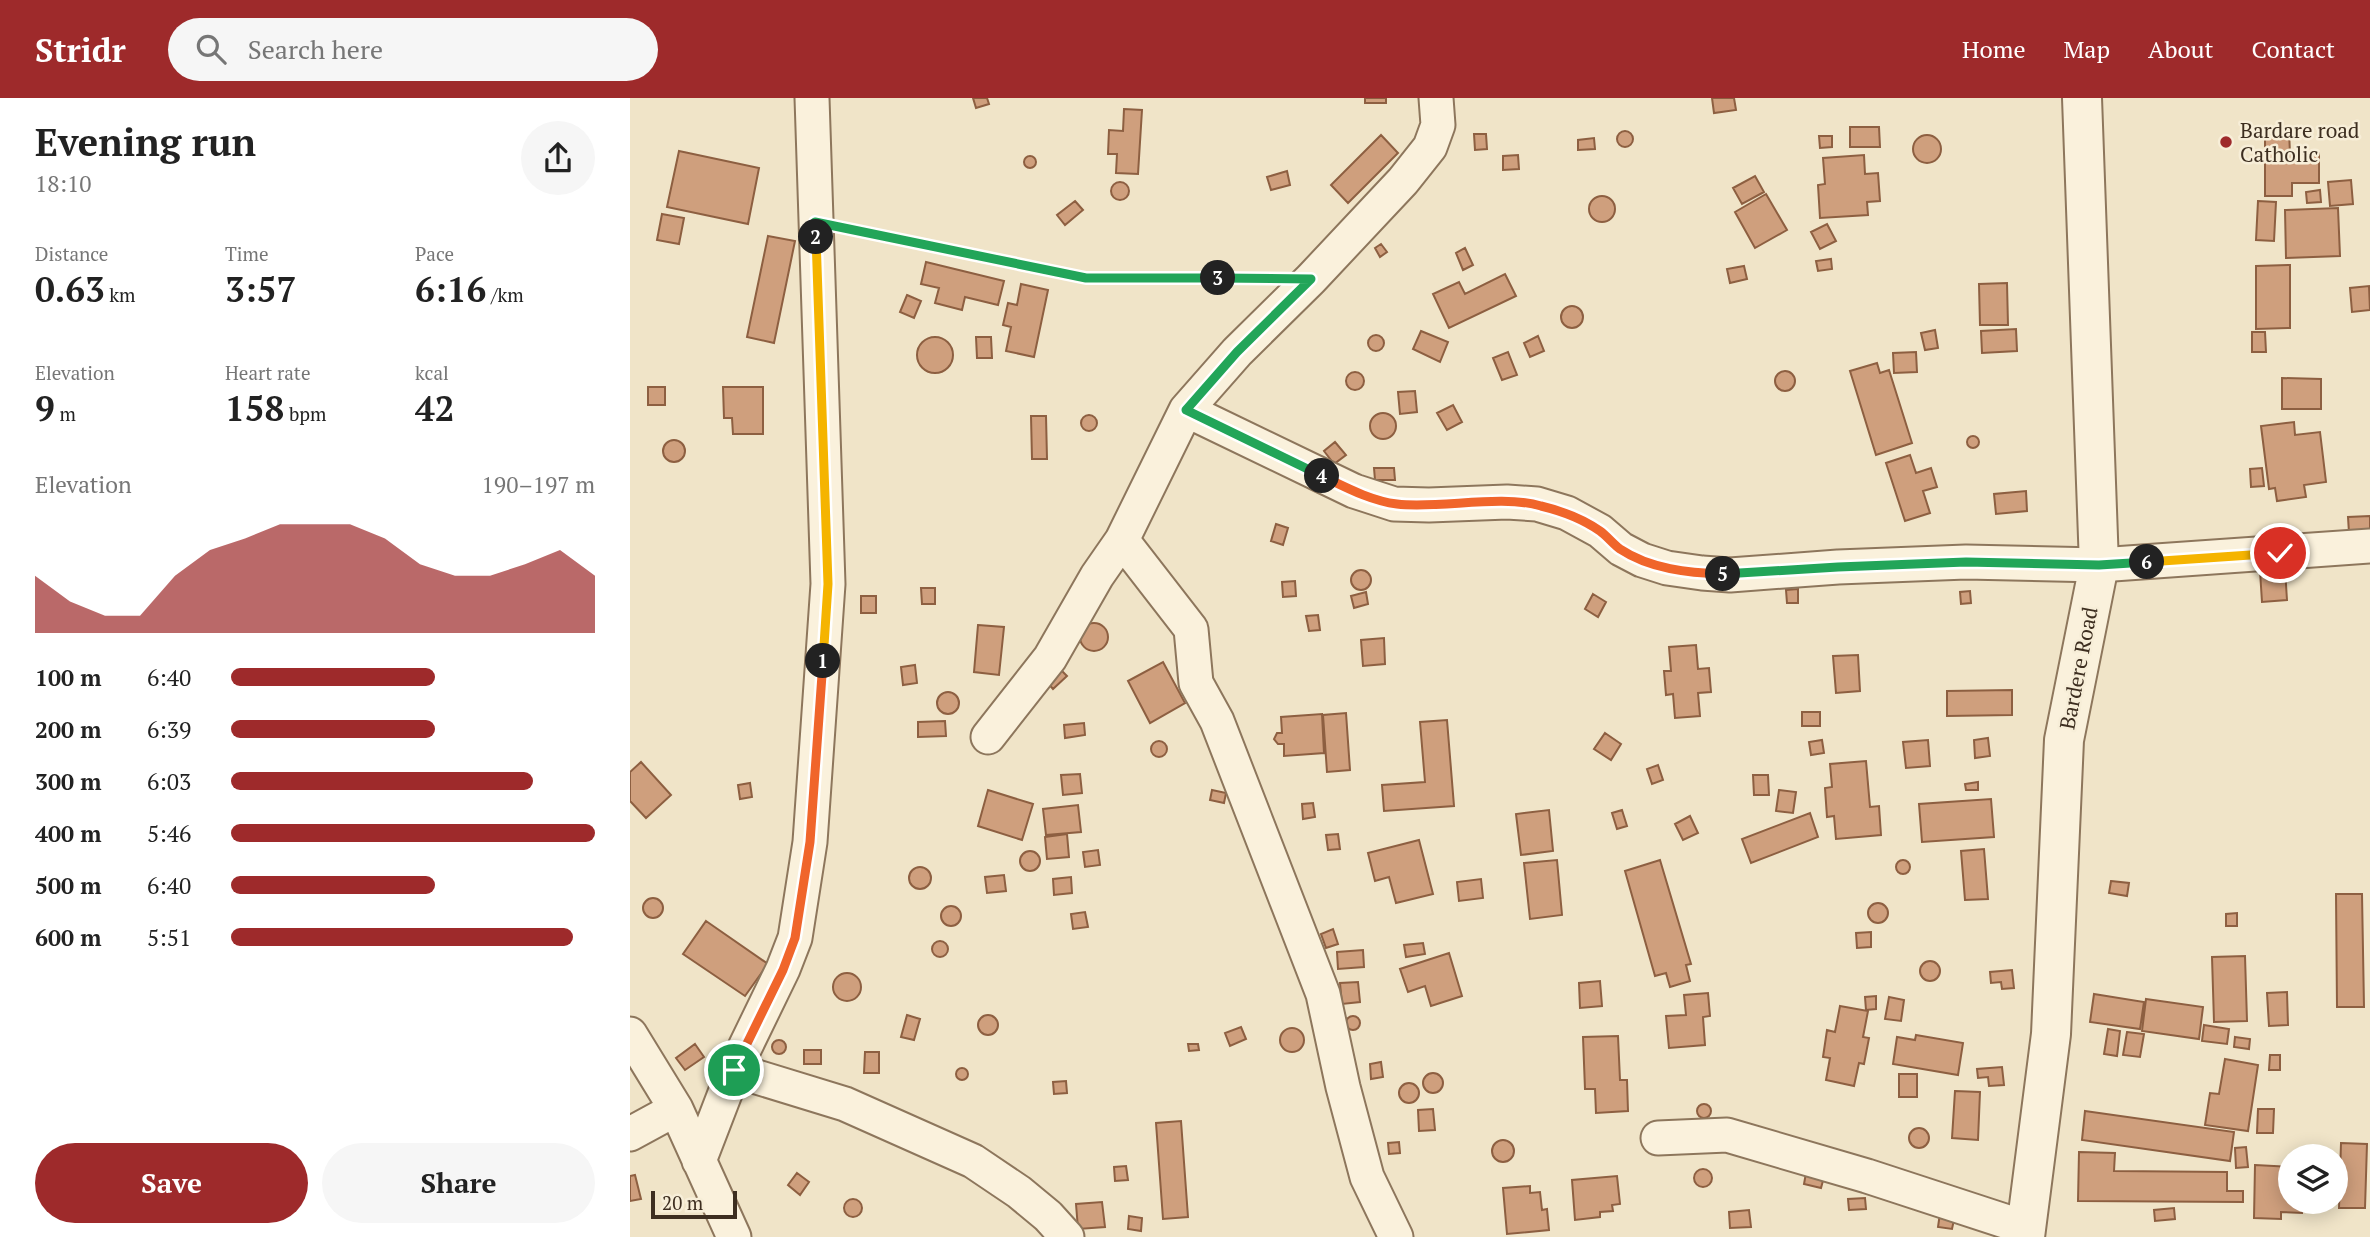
<!DOCTYPE html>
<meta charset="utf-8">
<style>
body{margin:0;font-family:"PT Serif",serif;background:#f6f6f6;color:#222;height:100vh;display:flex;flex-direction:column;font-size:26px;white-space:nowrap}
*{box-sizing:border-box;margin:0}
p{font-size:23px;color:#767676}
.icon{flex:none;width:38px;height:38px;fill:none;stroke:currentColor;stroke-width:2;stroke-linecap:round;stroke-linejoin:round}
.map{position:relative;flex:1;overflow:hidden}
.side{display:flex;flex-direction:column;background:#fff;width:630px}
.side>*{flex:none}
.buttons{position:absolute;left:1648px;top:1046px;display:grid;gap:14px}
.buttons a{display:grid;place-items:center;width:70px;height:70px;border-radius:50%;background:#fff;box-shadow:0 4px 18px #0003;font-size:35px}
.scale{position:absolute;left:21px;bottom:18px;width:86px;box-sizing:border-box;padding-left:7px;border:4px solid #3d2e20;border-top:0;font-size:19px;line-height:24px;white-space:nowrap;color:#3d2e20;-webkit-text-stroke:5px #f7eed8;paint-order:stroke}
.pin{position:absolute;display:grid;place-items:center;width:60px;height:60px;color:#fff;margin:-30px;border:4px solid #fff;border-radius:50%;box-shadow:0 2px 7px #0007}
.km{position:absolute;width:35px;height:35px;margin:-18px;border-radius:50%;background:#222;color:#fff;font-size:19px;line-height:35px;text-align:center}
.round{display:grid;place-items:center;flex:none;width:74px;height:74px;border-radius:37px;background:#f6f6f6}
.head{display:flex;align-items:center;justify-content:space-between;height:119px;padding:0 35px}
h1{font-size:38px;font-weight:600;line-height:52px}
.metrics{display:grid;grid-template-columns:repeat(3,1fr);gap:10px;height:119px;padding:7px 35px}
.metrics div{display:grid;align-content:center}
.metrics b{font-size:35px;font-weight:600}
.metrics small{font-size:19px;font-weight:400}
.metrics p{font-size:19px}
.chart{height:196px;padding:14px 35px}
.chart p{display:flex;justify-content:space-between}
.chart svg{width:100%;height:126px;margin-top:7px;fill:#9e2a2b;opacity:.7}
.cta{display:flex;gap:14px;margin-top:auto;padding:14px 35px}
.cta a{flex:1;height:80px;border-radius:42px;background:#9e2a2b;color:#fff;font-size:28px;font-weight:600;line-height:80px;text-align:center}
.cta a+a{background:#f6f6f6;color:#222}
ul{padding:0 35px;list-style:none;font-size:23px}
li{display:grid;grid-template-columns:112px 84px 1fr;align-items:center;height:52px}
li i{height:18px;border-radius:9px;background:#9e2a2b}
header{display:flex;align-items:center;gap:42px;box-sizing:border-box;height:98px;padding:0 35px;background:#9e2a2b;color:#fff}
header strong{font-size:33px}
nav{display:flex;gap:38px;margin-inline-start:auto;font-size:24px}
.search{width:490px;height:63px;background:#f6f6f6;display:flex;align-items:center;gap:18px;box-sizing:border-box;padding:0 24px;border-radius:38px;color:#767676;font-size:26px}
main{display:flex;flex:1;min-height:0}
.map>svg:first-child{display:block}
.building{fill:#cf9f7d;stroke:#8d5f41;stroke-width:2}
.lines{fill:none;stroke-linecap:round;stroke-linejoin:round}
.minor-casing{stroke:#8d765c;stroke-width:37}
.tertiary-casing{stroke:#8d765c;stroke-width:42}
.path{stroke:#8d765c;stroke-width:4.5;stroke-dasharray:5 3.5;stroke-linecap:butt}
.minor{stroke:#faf1dc;stroke-width:33}
.tertiary{stroke:#faf1dc;stroke-width:38}
.split-1-casing{stroke:#fff;stroke-width:14}
.split-2-casing{stroke:#fff;stroke-width:14}
.split-3-casing{stroke:#fff;stroke-width:14}
.split-4-casing{stroke:#fff;stroke-width:14}
.split-5-casing{stroke:#fff;stroke-width:14}
.split-6-casing{stroke:#fff;stroke-width:14}
.split-7-casing{stroke:#fff;stroke-width:14}
.split-1{stroke:#f0652b;stroke-width:9}
.split-2{stroke:#f5b400;stroke-width:9}
.split-3{stroke:#22a559;stroke-width:9}
.split-4{stroke:#22a559;stroke-width:9}
.split-5{stroke:#f0652b;stroke-width:9}
.split-6{stroke:#22a559;stroke-width:9}
.split-7{stroke:#f5b400;stroke-width:9}
.poi-dot{fill:#9e2a2b;stroke:#f7eed8;stroke-width:2.5}
.labels{text-anchor:middle;dominant-baseline:central;stroke-width:5;stroke-linejoin:round;paint-order:stroke}
.poi-label{font-size:21px;fill:#3d2e20;stroke:#f7eed8;text-anchor:start}
.street-label{font-size:21px;fill:#3d2e20;stroke:#f7eed8}
</style>
<header>
<strong>Stridr</strong>
<div class="search"><svg class="icon" aria-label="search" viewBox="0 0 24 24"><circle cx="10" cy="10" r="6"/><path d="M15 15l6 6"/></svg>Search here</div>
<nav><a>Home</a><a>Map</a><a>About</a><a>Contact</a></nav>
</header>
<main>
<section class="side">
<div class="head"><div><h1>Evening run</h1><p>18:10</p></div><a class="round"><svg class="icon" aria-label="share" viewBox="0 0 24 24"><path d="M12 15V3M7 8l5-5 5 5M5 13v7h14v-7"/></svg></a></div>
<div class="metrics">
<div><p>Distance</p><b>0.63<small> km</small></b></div>
<div><p>Time</p><b>3:57</b></div>
<div><p>Pace</p><b>6:16<small> /km</small></b></div>
</div>
<div class="metrics">
<div><p>Elevation</p><b>9<small> m</small></b></div>
<div><p>Heart rate</p><b>158<small> bpm</small></b></div>
<div><p>kcal</p><b>42</b></div>
</div>
<div class="chart"><p><span>Elevation</span>190–197 m</p>
<svg viewBox="0 0 160 44" preserveAspectRatio="none"><path d="M0 44V24L10 33L20 38L30 38L40 24L50 15L60 11L70 6L80 6L90 6L100 11L110 20L120 24L130 24L140 20L150 15L160 24V44z"/></svg>
</div>
<ul>
<li><b>100 m</b>6:40<i style="width:56%"></i></li>
<li><b>200 m</b>6:39<i style="width:56%"></i></li>
<li><b>300 m</b>6:03<i style="width:83%"></i></li>
<li><b>400 m</b>5:46<i style="width:100%"></i></li>
<li><b>500 m</b>6:40<i style="width:56%"></i></li>
<li><b>600 m</b>5:51<i style="width:94%"></i></li>
</ul>
<div class="cta"><a>Save</a><a>Share</a></div>
</section>
<div class="map">
<svg width="1740" height="1139" viewBox="0 0 1740 1139">
<rect width="100%" height="100%" fill="#f0e4c8"/>
<!-- building -->
<path class="building" d="M343,0H357L359,6L346,10Z
M735,0H756V5H735Z
M1082,0H1104L1106,12L1084,15Z
M494,11L512,12L508,76L486,75L487,56H478L479,32L493,33Z
M1220,29H1249L1250,49H1220Z
M1635,32H1659L1660,56L1689,55V85H1662V98H1635Z
M987 41a8 8 0 1 1 16 0a8 8 0 1 1-16 0Z
M844,36H856L857,51L845,52Z
M1283 51a14 14 0 1 1 28 0a14 14 0 1 1-28 0Z
M751,37L768,55L718,105L701,87Z
M1189,38H1202V49L1190,50Z
M964,40L965,51L948,52V42Z
M49,53L129,70L118,126L37,109Z
M888,57L889,71L873,72V58Z
M1234,57L1235,76L1248,75L1250,103L1237,104L1238,117L1190,120L1188,87L1195,86L1193,60Z
M394 64a6 6 0 1 1 12 0a6 6 0 1 1-12 0Z
M657,73L660,87L641,92L637,79Z
M1125,78L1134,94L1112,106L1103,90Z
M1721,82L1723,106L1700,108L1698,84Z
M481 93a9 9 0 1 1 18 0a9 9 0 1 1-18 0Z
M1690,92L1691,104L1677,105L1676,94Z
M1136,96L1157,132L1125,150L1105,114Z
M959 111a13 13 0 1 1 26 0a13 13 0 1 1-26 0Z
M445,103L453,112L435,127L427,117Z
M1628,103L1646,104L1644,143L1626,142Z
M1708,110L1710,158L1656,160L1655,112Z
M32,116L54,120L49,146L27,142Z
M1197,126L1206,143L1190,151L1181,134Z
M138,138L165,143L144,245L117,239Z
M751,146L757,154L750,159L745,150Z
M835,150L843,167L833,172L826,155Z
M1201,161L1202,171L1188,173L1186,163Z
M296,164L374,183L368,207L335,199L332,212L305,205L309,190L291,186Z
M1660,167V230L1626,231V168Z
M1114,168L1117,181L1100,185L1097,171Z
M875,176L886,198L819,230L803,196L829,184L835,196Z
M1377,185L1378,227H1350L1349,186Z
M391,186L418,192L404,259L376,253L381,229L373,227L378,205L387,207Z
M1739,188L1740,212L1722,214L1720,190Z
M277,197L291,203L284,220L270,214Z
M931 219a11 11 0 1 1 22 0a11 11 0 1 1-22 0Z
M1386,231L1387,253L1352,255L1351,233Z
M1305,232L1308,250L1295,252L1291,235Z
M791,233L818,244L810,264L783,251Z
M1622,234H1635L1636,254H1622Z
M738 245a8 8 0 1 1 16 0a8 8 0 1 1-16 0Z
M908,238L914,253L900,259L894,245Z
M287 257a18 18 0 1 1 36 0a18 18 0 1 1-36 0Z
M346,239H361L362,260H347Z
M878,254L887,277L872,282L863,260Z
M1286,254L1287,274L1264,275L1263,255Z
M1247,265L1250,275L1259,272L1282,345L1246,357L1220,273Z
M1145 283a10 10 0 1 1 20 0a10 10 0 1 1-20 0Z
M716 283a9 9 0 1 1 18 0a9 9 0 1 1-18 0Z
M1652,280L1691,281V311H1652Z
M18,289H35V307H18Z
M93,289H133V336H103L102,320H94Z
M785,293L787,314L770,316L768,294Z
M823,307L832,324L817,332L807,315Z
M740 328a13 13 0 1 1 26 0a13 13 0 1 1-26 0Z
M451 325a8 8 0 1 1 16 0a8 8 0 1 1-16 0Z
M401,318H416L417,361H402Z
M1664,324L1665,337L1690,334L1696,384L1674,387L1676,399L1647,403L1645,390L1639,391L1631,328Z
M1337 344a6 6 0 1 1 12 0a6 6 0 1 1-12 0Z
M33 353a11 11 0 1 1 22 0a11 11 0 1 1-22 0Z
M705,344L716,357L704,366L694,353Z
M1280,357L1286,375L1301,370L1307,389L1293,393L1300,415L1275,423L1256,365Z
M744,370H764L765,382H745Z
M1632,370L1634,388L1621,389L1620,371Z
M1396,393L1397,413L1366,416L1364,396Z
M1740,418V433L1719,435L1718,419Z
M646,426L658,430L653,447L641,443Z
M1655,471L1657,502L1632,504L1630,473Z
M721 482a10 10 0 1 1 20 0a10 10 0 1 1-20 0Z
M665,483L666,498L653,499L652,484Z
M291,490H305V506H292Z
M1168,491V505H1157L1156,492Z
M1340,493L1341,505L1331,506L1330,494Z
M736,494L738,506L724,510L721,498Z
M963,496L976,504L968,519L955,511Z
M231,498H246V515H231Z
M688,517L690,532L679,533L676,518Z
M450 539a14 14 0 1 1 28 0a14 14 0 1 1-28 0Z
M348,527L374,529L369,577L344,574Z
M754,540L755,566L733,568L731,542Z
M1066,547L1068,571L1079,570L1081,594L1068,595L1070,618L1045,620L1043,596L1036,597L1034,573H1041L1039,549Z
M1228,557L1230,593L1206,595L1203,558Z
M533,564L555,605L520,625L498,583Z
M285,567L287,585L273,587L271,569Z
M429,570L437,578L423,591L416,583Z
M1382,592V617L1317,618V593Z
M307 605a11 11 0 1 1 22 0a11 11 0 1 1-22 0Z
M1172,614H1190V628H1172Z
M716,615L720,672L697,674L693,617Z
M692,616L694,655L654,658V646H648L644,641L647,635H652L651,619Z
M817,622L824,708L754,713L752,687L795,684L790,624Z
M315,623L316,638L288,639V624Z
M454,625L455,637L435,640L434,627Z
M975,635L991,646L981,662L964,651Z
M1358,640L1360,658L1345,660L1344,642Z
M1192,642L1194,655L1181,657L1179,644Z
M1298,642L1300,668L1276,670L1273,644Z
M521 651a8 8 0 1 1 16 0a8 8 0 1 1-16 0Z
M1236,663L1240,709L1249,708L1251,737L1206,741L1204,718L1197,719L1195,690L1202,689L1200,666Z
M11,664L41,697L16,720L0,703V674Z
M1028,667L1033,682L1022,686L1017,671Z
M450,676L452,695L433,697L431,677Z
M1123,677H1138L1139,697H1124Z
M1348,684V692H1336L1335,686Z
M120,685L122,699L110,701L108,687Z
M358,692L403,706L392,742L348,728Z
M582,692L596,695L594,705L580,702Z
M1149,692L1166,694L1163,715L1146,713Z
M1361,701L1364,739L1292,744L1289,706Z
M683,705L685,719L673,721L672,706Z
M448,707L451,734L416,737L413,711Z
M919,712L923,753L891,757L886,716Z
M992,712L997,728L987,731L982,715Z
M1180,715L1188,739L1121,765L1112,741Z
M1060,718L1068,735L1053,742L1045,726Z
M437,736L439,759L417,761L415,739Z
M708,736L710,751L698,752L696,737Z
M789,742L803,796L766,805L759,779L745,783L738,755Z
M1354,751L1358,801L1335,802L1331,753Z
M468,752L470,767L455,769L453,754Z
M390 763a10 10 0 1 1 20 0a10 10 0 1 1-20 0Z
M1266 769a7 7 0 1 1 14 0a7 7 0 1 1-14 0Z
M927,762L932,817L900,821L894,765Z
M1030,762L1061,866L1056,867L1060,883L1040,889L1036,875L1025,878L995,773Z
M279 780a11 11 0 1 1 22 0a11 11 0 1 1-22 0Z
M374,777L376,793L357,795L355,779Z
M441,779L442,795L424,797L423,781Z
M851,781L853,800L829,803L827,784Z
M1481,783L1499,785L1497,798L1479,795Z
M1706,796H1732L1734,909H1707Z
M13 810a10 10 0 1 1 20 0a10 10 0 1 1-20 0Z
M1238 815a10 10 0 1 1 20 0a10 10 0 1 1-20 0Z
M311 818a10 10 0 1 1 20 0a10 10 0 1 1-20 0Z
M455,814L458,829L443,831L441,816Z
M1607,815V828H1596V816Z
M76,823L138,866L115,898L53,856Z
M703,831L708,846L696,850L691,836Z
M1241,834V849L1227,850L1226,835Z
M302 851a8 8 0 1 1 16 0a8 8 0 1 1-16 0Z
M793,845L795,856L776,859L774,847Z
M733,852L734,869L708,871L707,854Z
M819,855L832,898L801,908L795,888L778,894L770,871Z
M1615,858L1617,923L1584,924L1582,859Z
M1290 873a10 10 0 1 1 20 0a10 10 0 1 1-20 0Z
M1382,872L1384,890L1372,891L1371,884L1361,885L1360,874Z
M203 889a14 14 0 1 1 28 0a14 14 0 1 1-28 0Z
M970,883L972,908L950,910L949,885Z
M728,884L730,904L712,906L710,885Z
M1657,894L1658,927L1639,928L1637,895Z
M1078,895L1080,918L1073,919L1075,947L1039,950L1036,918L1056,917L1054,897Z
M1464,896L1514,904L1510,931L1460,924Z
M1246,898V911L1236,912L1235,899Z
M1259,899L1274,902L1271,923L1255,921Z
M1516,901L1573,909L1569,941L1512,933Z
M1210,908L1238,913L1233,939L1239,940L1234,966L1229,965L1224,988L1196,982L1200,960L1193,959L1197,932L1205,934Z
M348 927a10 10 0 1 1 20 0a10 10 0 1 1-20 0Z
M277,917L290,921L284,942L271,939Z
M716 925a7 7 0 1 1 14 0a7 7 0 1 1-14 0Z
M1574,927L1599,931L1597,946L1572,943Z
M611,929L616,941L600,948L595,935Z
M650 942a12 12 0 1 1 24 0a12 12 0 1 1-24 0Z
M1478,931L1490,933L1487,958L1474,956Z
M1497,934L1514,936L1510,959L1493,957Z
M1286,937L1333,945L1328,977L1263,966L1267,939L1285,942Z
M988,938L990,982H997L998,1013L966,1015L965,991H955L953,939Z
M1605,939L1620,941L1619,951L1604,949Z
M142 949a7 7 0 1 1 14 0a7 7 0 1 1-14 0Z
M65,946L74,959L55,972L46,960Z
M558,946H568L569,952L559,953Z
M174,952H191V966H174Z
M235,954H249V975H234Z
M1640,957H1650V972H1639Z
M1595,961L1628,967L1618,1033L1575,1027L1580,995L1589,996Z
M751,964L753,979L741,981L740,966Z
M1372,969L1374,987L1359,988L1358,979L1348,980L1347,971Z
M326 976a6 6 0 1 1 12 0a6 6 0 1 1-12 0Z
M793 985a10 10 0 1 1 20 0a10 10 0 1 1-20 0Z
M1269,976H1287V999H1269Z
M436,983L437,995L424,996L423,984Z
M769 995a10 10 0 1 1 20 0a10 10 0 1 1-20 0Z
M1325,993L1350,994L1348,1042L1322,1040Z
M1067 1013a7 7 0 1 1 14 0a7 7 0 1 1-14 0Z
M803,1011L805,1032L789,1033L788,1012Z
M1628,1011H1644L1643,1035H1627Z
M1455,1013L1604,1034L1600,1063L1452,1042Z
M551,1023L558,1119L533,1121L526,1025Z
M1279 1040a10 10 0 1 1 20 0a10 10 0 1 1-20 0Z
M862 1053a11 11 0 1 1 22 0a11 11 0 1 1-22 0Z
M769,1044L770,1055L759,1056L758,1045Z
M1711,1045L1737,1046L1735,1110H1709Z
M1616,1049L1618,1069L1606,1070L1605,1050Z
M1449,1054L1485,1055L1484,1073L1597,1074V1093H1613V1104L1448,1103Z
M1625,1067L1661,1069V1104H1672V1115L1651,1114V1121L1624,1120Z
M496,1068L498,1082L485,1083L484,1069Z
M1064 1080a9 9 0 1 1 18 0a9 9 0 1 1-18 0Z
M167,1075L179,1084L170,1097L158,1087Z
M1176,1075L1194,1079L1191,1090L1174,1086Z
M5,1077L11,1101L0,1103V1078Z
M987,1078L990,1106L982,1107L983,1113L970,1114V1119L945,1122L942,1082Z
M900,1088V1095L910,1094L912,1112L917,1111L919,1132L877,1136L873,1090Z
M1235,1100L1236,1111L1219,1112L1218,1101Z
M214 1110a9 9 0 1 1 18 0a9 9 0 1 1-18 0Z
M472,1104L475,1129L448,1131L446,1106Z
M1544,1110L1545,1121L1525,1123L1524,1112Z
M1119,1112L1121,1129L1100,1130L1099,1114Z
M1310,1115L1325,1117L1322,1131L1308,1129Z
M499,1118L512,1120L511,1133L498,1131Z"/>
<g class="lines">
<defs>
<path id="minor" d="M556,312L724,393L764,406L799,407L877,404L907,406L937,415L970,433L991,451L1012,462L1037,470L1072,475L1100,477L1208,469L1336,464L1469,467L1740,448
M492,442L561,531L566,585L587,623L693,896L713,989L737,1079L766,1139
M358,639L420,560L467,478L492,442L556,312L607,254L681,181L773,83L800,49L808,27L806,0
M0,936L46,1011L104,1139
M104,972L215,1006L343,1063L389,1094L418,1118L437,1139
M0,1036L46,1011
M1028,1040L1097,1037L1237,1078L1396,1130
M69,1063L104,972L153,871L165,840L180,744L198,486L182,0"/>
<path id="tertiary" d="M1395,1139L1421,936L1434,642L1469,467L1452,0"/>
</defs>
<!-- minor casing -->
<use href="#minor" class="minor-casing"/>
<!-- tertiary casing -->
<use href="#tertiary" class="tertiary-casing"/>
<!-- path -->
<path class="path" d="M217,130L456,180L637,181"/>
<!-- minor -->
<use href="#minor" class="minor"/>
<!-- tertiary -->
<use href="#tertiary" class="tertiary"/>
</g>
<g class="lines">
<defs>
<path id="split-1" d="M104,972L153,872L165,840L180,744L193,563"/>
<path id="split-2" d="M186,139L198,486L193,563"/>
<path id="split-3" d="M186,139L185,124L456,180H588"/>
<path id="split-4" d="M588,180L681,181L607,254L556,312L692,378"/>
<path id="split-5" d="M692,378C715,389 741,403 767,406C811,411 870,396 911,408C932,413 953,421 970,433C977,438 983,446 990,451C1020,471 1059,475 1093,476"/>
<path id="split-6" d="M1093,476L1208,469L1336,464L1469,467L1517,464"/>
<path id="split-7" d="M1517,464L1650,455"/>
</defs>
<!-- split-1 casing -->
<use href="#split-1" class="split-1-casing"/>
<!-- split-2 casing -->
<use href="#split-2" class="split-2-casing"/>
<!-- split-3 casing -->
<use href="#split-3" class="split-3-casing"/>
<!-- split-4 casing -->
<use href="#split-4" class="split-4-casing"/>
<!-- split-5 casing -->
<use href="#split-5" class="split-5-casing"/>
<!-- split-6 casing -->
<use href="#split-6" class="split-6-casing"/>
<!-- split-7 casing -->
<use href="#split-7" class="split-7-casing"/>
<!-- split-1 -->
<use href="#split-1" class="split-1"/>
<!-- split-2 -->
<use href="#split-2" class="split-2"/>
<!-- split-3 -->
<use href="#split-3" class="split-3"/>
<!-- split-4 -->
<use href="#split-4" class="split-4"/>
<!-- split-5 -->
<use href="#split-5" class="split-5"/>
<!-- split-6 -->
<use href="#split-6" class="split-6"/>
<!-- split-7 -->
<use href="#split-7" class="split-7"/>
</g>
<!-- markers -->
<circle class="poi-dot" cx="1596" cy="44" r="7"/>
<g class="labels">
<!-- poi labels -->
<g class="poi-label">
<text x="1610" y="32">Bardare road<tspan x="1610" dy="24">Catholic</tspan></text>
</g>
<!-- street labels -->
<g class="street-label">
<text transform="translate(1448 570) rotate(-79)">Bardere Road</text>
</g>
</g>
</svg>
<div class="buttons">
<a><svg class="icon" aria-label="layers" viewBox="0 0 24 24"><path d="M12 4l9 5-9 5-9-5zM3 14l9 5 9-5"/></svg></a>
</div>
<div class="scale">20 m</div>
<div class="pin" style="left:104px;top:972px;background:#1e9e55"><svg class="icon" aria-label="arrive" viewBox="0 0 24 24"><path d="M6 21V4h12l-3 4 3 4H6"/></svg></div>
<div class="pin" style="left:1650px;top:455px;background:#d93025"><svg class="icon" aria-label="check" viewBox="0 0 24 24"><path d="M5 12l5 5 9-10"/></svg></div>
<b class="km" style="left:193px;top:563px">1</b>
<b class="km" style="left:186px;top:139px">2</b>
<b class="km" style="left:588px;top:180px">3</b>
<b class="km" style="left:692px;top:378px">4</b>
<b class="km" style="left:1093px;top:476px">5</b>
<b class="km" style="left:1517px;top:464px">6</b>
</div>
</main>
